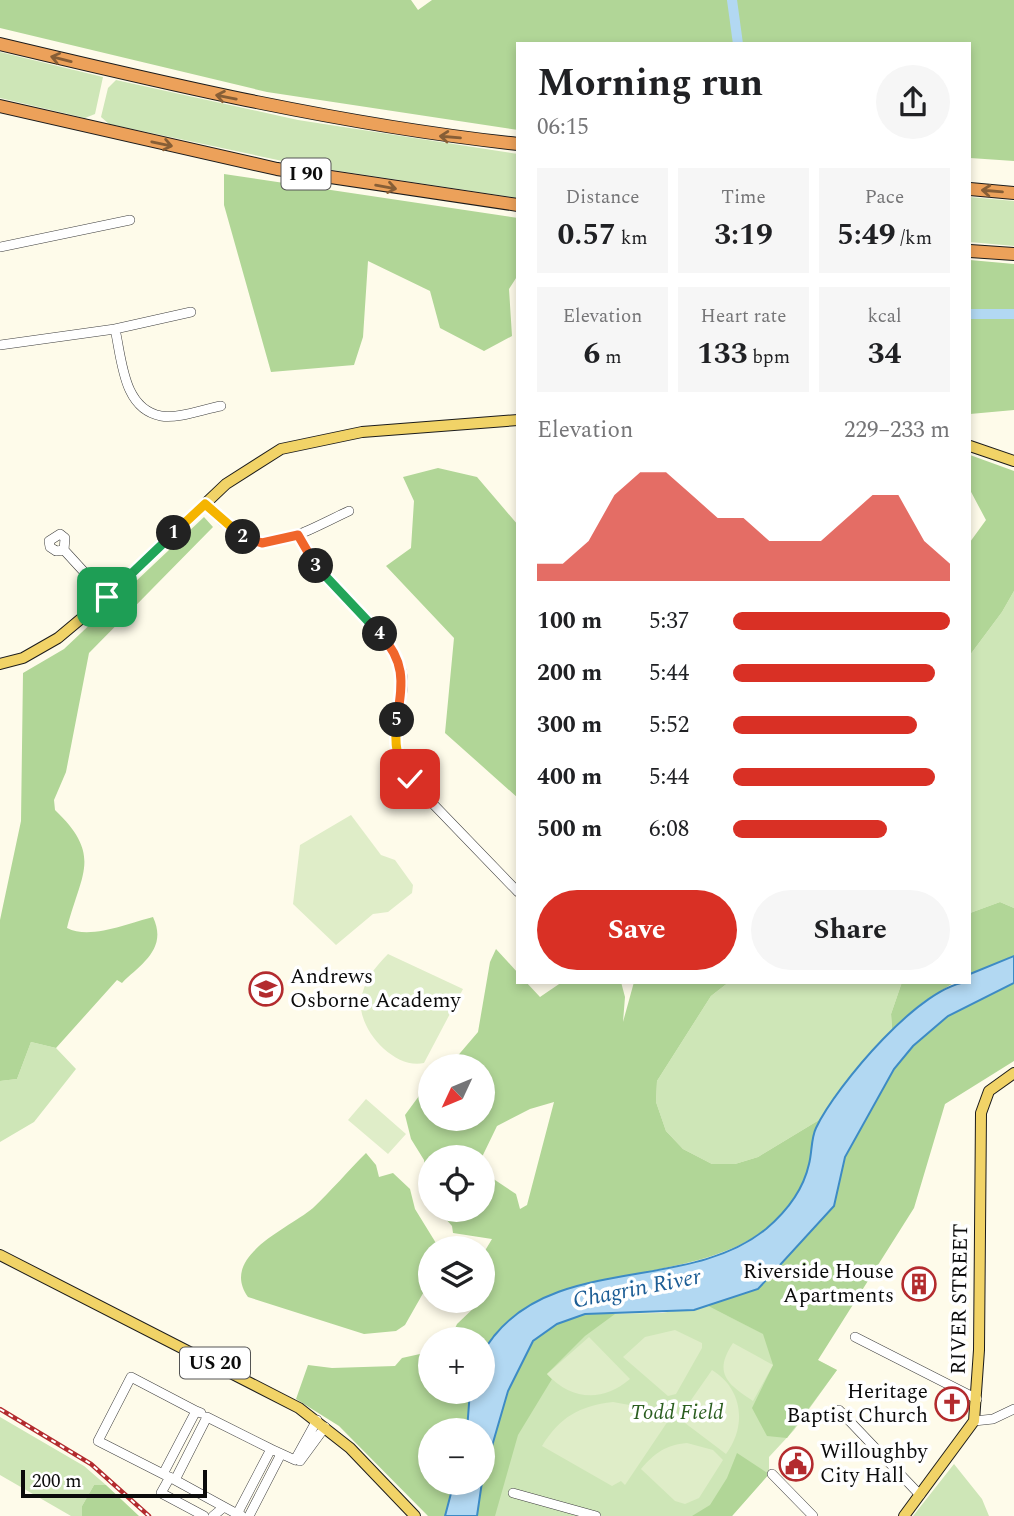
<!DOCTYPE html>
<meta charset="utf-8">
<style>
body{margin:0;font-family:Spectral,serif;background:#f6f6f6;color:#202124;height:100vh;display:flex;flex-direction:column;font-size:26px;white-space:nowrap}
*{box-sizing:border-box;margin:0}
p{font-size:23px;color:#757577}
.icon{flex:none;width:38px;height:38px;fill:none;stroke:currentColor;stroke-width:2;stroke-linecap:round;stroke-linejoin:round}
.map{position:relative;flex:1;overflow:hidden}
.drawer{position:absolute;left:516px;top:42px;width:455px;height:942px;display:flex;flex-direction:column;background:#fff;border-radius:0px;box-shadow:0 4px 10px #0003}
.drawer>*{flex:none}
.needle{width:46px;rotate:226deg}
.buttons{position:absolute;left:418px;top:1054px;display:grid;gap:14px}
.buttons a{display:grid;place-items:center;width:77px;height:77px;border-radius:50%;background:#fff;box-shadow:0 4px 10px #0003;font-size:35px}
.scale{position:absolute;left:21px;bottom:18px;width:186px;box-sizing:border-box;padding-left:7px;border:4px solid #0b0b0b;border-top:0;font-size:19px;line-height:24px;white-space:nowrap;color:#0b0b0b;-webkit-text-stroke:5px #fff;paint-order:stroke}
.pin{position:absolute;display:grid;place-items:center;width:60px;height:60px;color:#fff;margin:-30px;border-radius:14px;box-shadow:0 4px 10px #0006}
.km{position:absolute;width:35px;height:35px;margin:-18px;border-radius:50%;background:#222;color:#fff;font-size:19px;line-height:35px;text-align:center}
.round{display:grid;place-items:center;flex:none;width:74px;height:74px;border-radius:37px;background:#f6f6f6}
.head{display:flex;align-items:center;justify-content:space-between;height:119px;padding:0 21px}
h1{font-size:38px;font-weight:700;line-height:52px}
.stats{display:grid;grid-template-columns:repeat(3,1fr);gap:10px;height:119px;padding:7px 21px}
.stats div{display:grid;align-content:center;border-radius:0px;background:#f6f6f6;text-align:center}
.stats b{font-size:30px;font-weight:700}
.stats small{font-size:19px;font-weight:400}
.stats p{font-size:19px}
.chart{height:196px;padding:14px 21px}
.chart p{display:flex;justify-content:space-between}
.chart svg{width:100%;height:126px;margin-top:7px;fill:#d93025;opacity:.7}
.button{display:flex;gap:14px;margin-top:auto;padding:14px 21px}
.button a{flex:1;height:80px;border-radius:42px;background:#d93025;color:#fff;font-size:28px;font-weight:700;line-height:80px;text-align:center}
.button a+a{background:#f6f6f6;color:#202124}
ul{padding:0 21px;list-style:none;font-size:23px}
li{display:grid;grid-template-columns:112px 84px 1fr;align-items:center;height:52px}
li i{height:18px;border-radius:9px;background:#d93025}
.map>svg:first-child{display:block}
.green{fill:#cee6b7}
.forest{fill:#b1d697}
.pitch{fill:#dfedc8}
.water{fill:#b2d8f2;stroke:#3d8bc5;stroke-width:2}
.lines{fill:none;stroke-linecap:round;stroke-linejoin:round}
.river{stroke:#b2d8f2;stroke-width:10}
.minor-casing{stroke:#3e3e3e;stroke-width:10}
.major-casing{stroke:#1c1c1c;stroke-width:12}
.highway-casing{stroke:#1c1c1c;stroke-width:14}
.minor{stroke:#fff;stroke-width:9}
.major{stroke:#f1d367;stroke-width:10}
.highway{stroke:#eca15a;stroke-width:12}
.rail-casing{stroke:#b32b2e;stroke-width:4.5}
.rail{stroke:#fff;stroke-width:2;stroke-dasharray:5;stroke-linecap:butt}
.oneway{stroke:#875e36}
.split-1-casing{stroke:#fff;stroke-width:14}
.split-2-casing{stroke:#fff;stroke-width:14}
.split-3-casing{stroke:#fff;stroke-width:14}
.split-4-casing{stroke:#fff;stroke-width:14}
.split-5-casing{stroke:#fff;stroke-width:14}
.split-6-casing{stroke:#fff;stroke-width:14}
.split-1{stroke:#22a559;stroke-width:9}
.split-2{stroke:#f5b400;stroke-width:9}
.split-3{stroke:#f0652b;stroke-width:9}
.split-4{stroke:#22a559;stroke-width:9}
.split-5{stroke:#f0652b;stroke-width:9}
.split-6{stroke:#f5b400;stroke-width:9}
.labels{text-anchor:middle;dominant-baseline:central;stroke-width:7;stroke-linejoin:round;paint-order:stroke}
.shield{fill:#fff;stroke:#545454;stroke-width:2}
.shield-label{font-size:19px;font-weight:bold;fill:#0b0b0b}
.poi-label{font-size:21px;fill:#0b0b0b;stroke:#fff;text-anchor:start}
.street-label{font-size:21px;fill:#0b0b0b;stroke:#fff}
.park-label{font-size:21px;font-style:italic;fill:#2b5e20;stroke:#fff}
.water-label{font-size:23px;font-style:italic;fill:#1c5d95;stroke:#fff}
</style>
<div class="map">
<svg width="1014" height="1516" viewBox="0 0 1014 1516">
<rect width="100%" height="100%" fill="#fefbea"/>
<!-- green -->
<path class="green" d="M0,52L103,77L95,114L85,118L0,98Z
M116,80L298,120L518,154V198L306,166L109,124L101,117L108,88Z
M970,197L1014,201V246L970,242Z
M1014,591V908L1000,902L970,913V655L1002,612Z
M729,982H902L891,1014L892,1029L824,1117L758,1157L735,1164H712L683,1149L666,1131L656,1102L657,1081L711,996Z
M31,1042L56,1048L76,1069L34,1122L0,1142V1081L17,1079Z
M706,1305L837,1370L794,1430L769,1457V1474L732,1516H477L483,1477L499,1421L585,1314L662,1313Z
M0,1417L84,1466L106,1485H94L82,1506V1516H71L0,1475Z
M954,1464L982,1499L989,1516H913Z"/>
<!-- forest -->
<path class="forest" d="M0,0H411L418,10L432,0H732L733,4L734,0H1014V161L970,158V44H518V130L267,92L0,28Z
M224,174L518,218V275L509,289L512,336L484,351L440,328L430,291L368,261L363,337L354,365L271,372L224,205Z
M970,260L1014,264V410L970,414Z
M970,455L1014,471V591L1002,612L970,655V542L986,520L970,490Z
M438,468L477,477L518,525V798L445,733L454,638L386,566L411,548L414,501L403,477Z
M204,517L213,527L89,653L66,772L54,800L55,810C103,856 81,873 67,928C90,940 129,923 153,917C168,949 141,964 122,983L117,980L56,1048L31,1042L17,1079L0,1081V920L21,821L23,673L64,649Z
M1000,902L1014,908V956L970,974V913Z
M496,949L518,973V982H526L540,997L562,982H621L625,997L623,1022L634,982H729L711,996L657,1081L656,1102L666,1131L683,1149L712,1164H735L758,1157L824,1117C813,1133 814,1148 809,1167C801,1192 785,1215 763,1231C682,1290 535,1258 483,1353V1339H450L457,1324L479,1303L478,1300H483V1254L492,1239L453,1233L452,1226L437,1209H483V1172L516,1194L520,1209L527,1205L554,1102L530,1109L497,1126L482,1157H430V1204L426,1200L424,1160L411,1139L405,1115L430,1081V1118H483V1066H449L478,1032L490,962Z
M902,982H955L923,1002L892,1029L891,1014Z
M1014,983V1061L945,1104L914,1208L818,1360L837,1370L787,1438L767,1436L752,1408L773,1365L763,1334L706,1305L758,1289L834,1206L845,1157L894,1069L913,1046L948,1016Z
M366,1153L376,1165L379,1177L393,1173L410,1189L415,1209L439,1248H430V1281L405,1325L396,1331L364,1334L248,1297C219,1256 288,1229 313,1208C331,1191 348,1171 366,1153Z
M585,1314H615L585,1336L547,1374L552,1379L518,1435L495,1516H477C483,1471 503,1378 533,1342C544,1327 568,1320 585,1314Z
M420,1354H430V1391H470L467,1430H430V1482H454L445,1516H428L339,1426L296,1399L308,1365L332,1368L395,1366L402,1358Z
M737,1453L769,1474L732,1516H692L710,1505L727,1478Z
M94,1485H106L139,1516H82V1506Z"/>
<!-- pitch -->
<path class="pitch" d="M351,815L381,855L395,860L413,885L412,893L388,912L373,914L336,945L293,904L300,845Z
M388,954L463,989L424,1063C395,1070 358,1030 361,1001C363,982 375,967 388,954Z
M366,1099L406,1134L388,1154L348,1120Z
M675,1330L702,1343V1348L676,1394L668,1396L623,1357L645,1337Z
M589,1337L630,1379C602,1403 571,1400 547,1374Z
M733,1343L773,1365L753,1401C727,1384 713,1373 733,1343Z
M712,1370C743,1389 747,1426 726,1454L685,1423L682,1413Z
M613,1402L646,1408L668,1421L625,1485L621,1481L612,1486L542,1446C560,1417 579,1406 613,1402Z
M687,1443L713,1450L723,1460L699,1498L685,1504L675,1501L641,1469C655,1453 665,1445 687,1443Z"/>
<!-- water -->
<path class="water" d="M1014,956V983L948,1016L913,1046L894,1069L845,1157L834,1206L758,1289L694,1310L585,1314L557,1324L533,1341L508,1391L483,1477V1430H467L470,1391H483C483,1380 481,1365 483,1354C484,1348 490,1342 494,1336C559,1255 689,1292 766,1229C786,1212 803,1191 809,1164C812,1153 811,1138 816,1128C836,1086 923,982 970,982V974Z
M454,1482H482L477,1516H445Z"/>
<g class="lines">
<!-- river -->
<path class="river" d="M732,0L738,44
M970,314H1014"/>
<defs>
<path id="minor" d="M0,247L130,220
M115,329C122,360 123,409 161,416C178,419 204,409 221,406
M0,345L115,329L191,312
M205,504C259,564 285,541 349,511
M298,535C314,570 342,595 368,622C379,634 392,645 398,660C416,700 376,728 409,779L518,892
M64,550L65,538L60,534L49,541L50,547L56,551L64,550L107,597
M855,1337L977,1399
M839,1410L920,1495
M974,1421L993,1419L1014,1409
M300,1461L325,1427
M163,1474L98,1441L131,1377L196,1411
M772,1474L813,1516
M170,1477L161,1493L204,1516
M175,1480L163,1474L196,1411L201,1413
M513,1493L596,1516
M237,1514L175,1480L207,1417L271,1449
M241,1515L237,1514L271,1449L295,1460L317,1420
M213,1516L224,1507
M249,1516L281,1454"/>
<path id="major" d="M970,446L1014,461
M0,664L23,658L58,638L107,597L226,484L281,449L362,432L518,420
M0,1255L299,1408L350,1448L415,1516
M904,1516L974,1421L979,1350L981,1113L989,1091L1014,1073"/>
<path id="highway" d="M0,44C172,85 342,125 518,144
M0,106L277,169L518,205
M970,189L1014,193
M970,251L1014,254"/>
</defs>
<!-- minor casing -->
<use href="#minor" class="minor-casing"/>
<!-- major casing -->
<use href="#major" class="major-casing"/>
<!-- highway casing -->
<use href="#highway" class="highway-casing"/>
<!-- minor -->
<use href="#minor" class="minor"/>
<!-- major -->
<use href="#major" class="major"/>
<!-- highway -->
<use href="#highway" class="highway"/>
<defs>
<path id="rail" d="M0,1409L91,1464L149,1516"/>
</defs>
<!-- rail casing -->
<use href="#rail" class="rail-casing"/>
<!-- rail -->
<use href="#rail" class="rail"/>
</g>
<!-- one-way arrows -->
<defs><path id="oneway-shaft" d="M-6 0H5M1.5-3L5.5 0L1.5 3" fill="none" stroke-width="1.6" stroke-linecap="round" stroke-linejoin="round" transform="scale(1.75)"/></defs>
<g class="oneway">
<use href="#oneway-shaft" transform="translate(61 59) rotate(-166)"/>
<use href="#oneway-shaft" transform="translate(226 97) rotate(-169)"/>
<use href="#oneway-shaft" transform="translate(450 137) rotate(-175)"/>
<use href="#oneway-shaft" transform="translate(162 144) rotate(12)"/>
<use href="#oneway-shaft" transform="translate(386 187) rotate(10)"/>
<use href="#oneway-shaft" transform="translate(992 191) rotate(-175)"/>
</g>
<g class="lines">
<defs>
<path id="split-1" d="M107,597L174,533"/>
<path id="split-2" d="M174,533L205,504L243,537"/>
<path id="split-3" d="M243,537L262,543L298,535L316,566"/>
<path id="split-4" d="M316,566L380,634"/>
<path id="split-5" d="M380,634C407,663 402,684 397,720"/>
<path id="split-6" d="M397,720C394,745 396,758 410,779"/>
</defs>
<!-- split-1 casing -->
<use href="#split-1" class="split-1-casing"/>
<!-- split-2 casing -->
<use href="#split-2" class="split-2-casing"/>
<!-- split-3 casing -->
<use href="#split-3" class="split-3-casing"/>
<!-- split-4 casing -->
<use href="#split-4" class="split-4-casing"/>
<!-- split-5 casing -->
<use href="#split-5" class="split-5-casing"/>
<!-- split-6 casing -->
<use href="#split-6" class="split-6-casing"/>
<!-- split-1 -->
<use href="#split-1" class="split-1"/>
<!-- split-2 -->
<use href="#split-2" class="split-2"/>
<!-- split-3 -->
<use href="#split-3" class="split-3"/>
<!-- split-4 -->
<use href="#split-4" class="split-4"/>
<!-- split-5 -->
<use href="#split-5" class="split-5"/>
<!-- split-6 -->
<use href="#split-6" class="split-6"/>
</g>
<!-- icons -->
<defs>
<symbol id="school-ring" viewBox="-11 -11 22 22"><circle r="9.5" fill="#fff" stroke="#b32b2e" stroke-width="1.5"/><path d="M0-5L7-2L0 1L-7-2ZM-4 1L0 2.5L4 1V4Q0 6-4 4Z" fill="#b32b2e"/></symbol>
<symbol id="building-ring" viewBox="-11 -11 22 22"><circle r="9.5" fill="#fff" stroke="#b32b2e" stroke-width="1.5"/><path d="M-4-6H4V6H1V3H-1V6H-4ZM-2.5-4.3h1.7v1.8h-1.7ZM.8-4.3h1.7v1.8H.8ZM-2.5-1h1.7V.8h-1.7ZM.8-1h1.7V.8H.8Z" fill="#b32b2e"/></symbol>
<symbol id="church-ring" viewBox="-11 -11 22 22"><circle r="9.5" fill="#fff" stroke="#b32b2e" stroke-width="1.5"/><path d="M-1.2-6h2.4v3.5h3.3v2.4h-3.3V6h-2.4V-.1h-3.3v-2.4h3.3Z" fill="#b32b2e"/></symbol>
<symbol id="civic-ring" viewBox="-11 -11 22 22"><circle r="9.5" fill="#fff" stroke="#b32b2e" stroke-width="1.5"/><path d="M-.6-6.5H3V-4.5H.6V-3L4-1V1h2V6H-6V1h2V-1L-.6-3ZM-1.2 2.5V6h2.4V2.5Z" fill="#b32b2e"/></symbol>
</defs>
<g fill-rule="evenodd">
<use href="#school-ring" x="247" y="970" width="38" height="38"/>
<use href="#building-ring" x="900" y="1265" width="38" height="38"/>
<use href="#church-ring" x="933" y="1385" width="38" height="38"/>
<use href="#civic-ring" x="777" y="1445" width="38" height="38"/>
</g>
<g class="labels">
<!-- shield labels -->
<g class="shield">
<rect x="281.5" y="158.5" width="49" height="31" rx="5"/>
<rect x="180" y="1347.5" width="70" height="31" rx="5"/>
</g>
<g class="shield-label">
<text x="306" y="174">I 90</text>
<text x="215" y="1363">US 20</text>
</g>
<!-- poi labels -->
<g class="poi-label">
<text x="290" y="977">Andrews<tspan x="290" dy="24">Osborne Academy</tspan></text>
<text x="894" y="1272" text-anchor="end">Riverside House<tspan x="894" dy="24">Apartments</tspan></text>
<text x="928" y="1392" text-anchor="end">Heritage<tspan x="928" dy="24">Baptist Church</tspan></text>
<text x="820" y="1452">Willoughby<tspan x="820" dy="24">City Hall</tspan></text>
</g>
<!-- street labels -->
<g class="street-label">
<text transform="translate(960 1299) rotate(-89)">RIVER STREET</text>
</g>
<!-- park labels -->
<g class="park-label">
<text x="677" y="1413">Todd Field</text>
</g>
<!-- water labels -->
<g class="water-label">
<text transform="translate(637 1289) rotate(-11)">Chagrin River</text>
</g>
</g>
</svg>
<div class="buttons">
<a><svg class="needle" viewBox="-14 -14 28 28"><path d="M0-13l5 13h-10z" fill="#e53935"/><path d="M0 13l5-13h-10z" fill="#757577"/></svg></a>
<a><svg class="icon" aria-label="locate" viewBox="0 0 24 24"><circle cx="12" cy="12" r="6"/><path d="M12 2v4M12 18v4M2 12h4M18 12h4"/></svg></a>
<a><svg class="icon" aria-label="layers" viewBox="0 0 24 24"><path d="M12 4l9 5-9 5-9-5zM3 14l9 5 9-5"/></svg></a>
<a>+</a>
<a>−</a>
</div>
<div class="scale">200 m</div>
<div class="pin" style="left:107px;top:597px;background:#1e9e55"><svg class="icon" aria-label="arrive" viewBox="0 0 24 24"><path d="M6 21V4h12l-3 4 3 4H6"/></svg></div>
<div class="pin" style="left:410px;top:779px;background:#d93025"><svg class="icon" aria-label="check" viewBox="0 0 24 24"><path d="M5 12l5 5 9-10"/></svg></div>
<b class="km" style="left:174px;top:533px">1</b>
<b class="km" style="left:243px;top:537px">2</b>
<b class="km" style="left:316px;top:566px">3</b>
<b class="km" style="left:380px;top:634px">4</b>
<b class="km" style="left:397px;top:720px">5</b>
<section class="drawer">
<div class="head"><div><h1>Morning run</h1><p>06:15</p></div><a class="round"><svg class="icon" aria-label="share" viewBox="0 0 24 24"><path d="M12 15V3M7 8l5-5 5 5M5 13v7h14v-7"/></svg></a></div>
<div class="stats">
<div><p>Distance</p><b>0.57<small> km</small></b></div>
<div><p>Time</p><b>3:19</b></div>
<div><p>Pace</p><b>5:49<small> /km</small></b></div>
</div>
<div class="stats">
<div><p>Elevation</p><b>6<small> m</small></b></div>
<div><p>Heart rate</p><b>133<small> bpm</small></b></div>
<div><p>kcal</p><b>34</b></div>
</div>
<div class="chart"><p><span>Elevation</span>229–233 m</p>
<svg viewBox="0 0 160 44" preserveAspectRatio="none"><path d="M0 44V38L10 38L20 30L30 14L40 6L50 6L60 14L70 22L80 22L90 30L100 30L110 30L120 22L130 14L140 14L150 30L160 38V44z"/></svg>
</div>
<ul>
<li><b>100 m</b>5:37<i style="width:100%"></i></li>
<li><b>200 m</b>5:44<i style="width:93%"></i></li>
<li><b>300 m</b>5:52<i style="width:85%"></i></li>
<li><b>400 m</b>5:44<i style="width:93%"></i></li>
<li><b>500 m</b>6:08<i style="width:71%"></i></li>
</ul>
<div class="button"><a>Save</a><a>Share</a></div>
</section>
</div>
